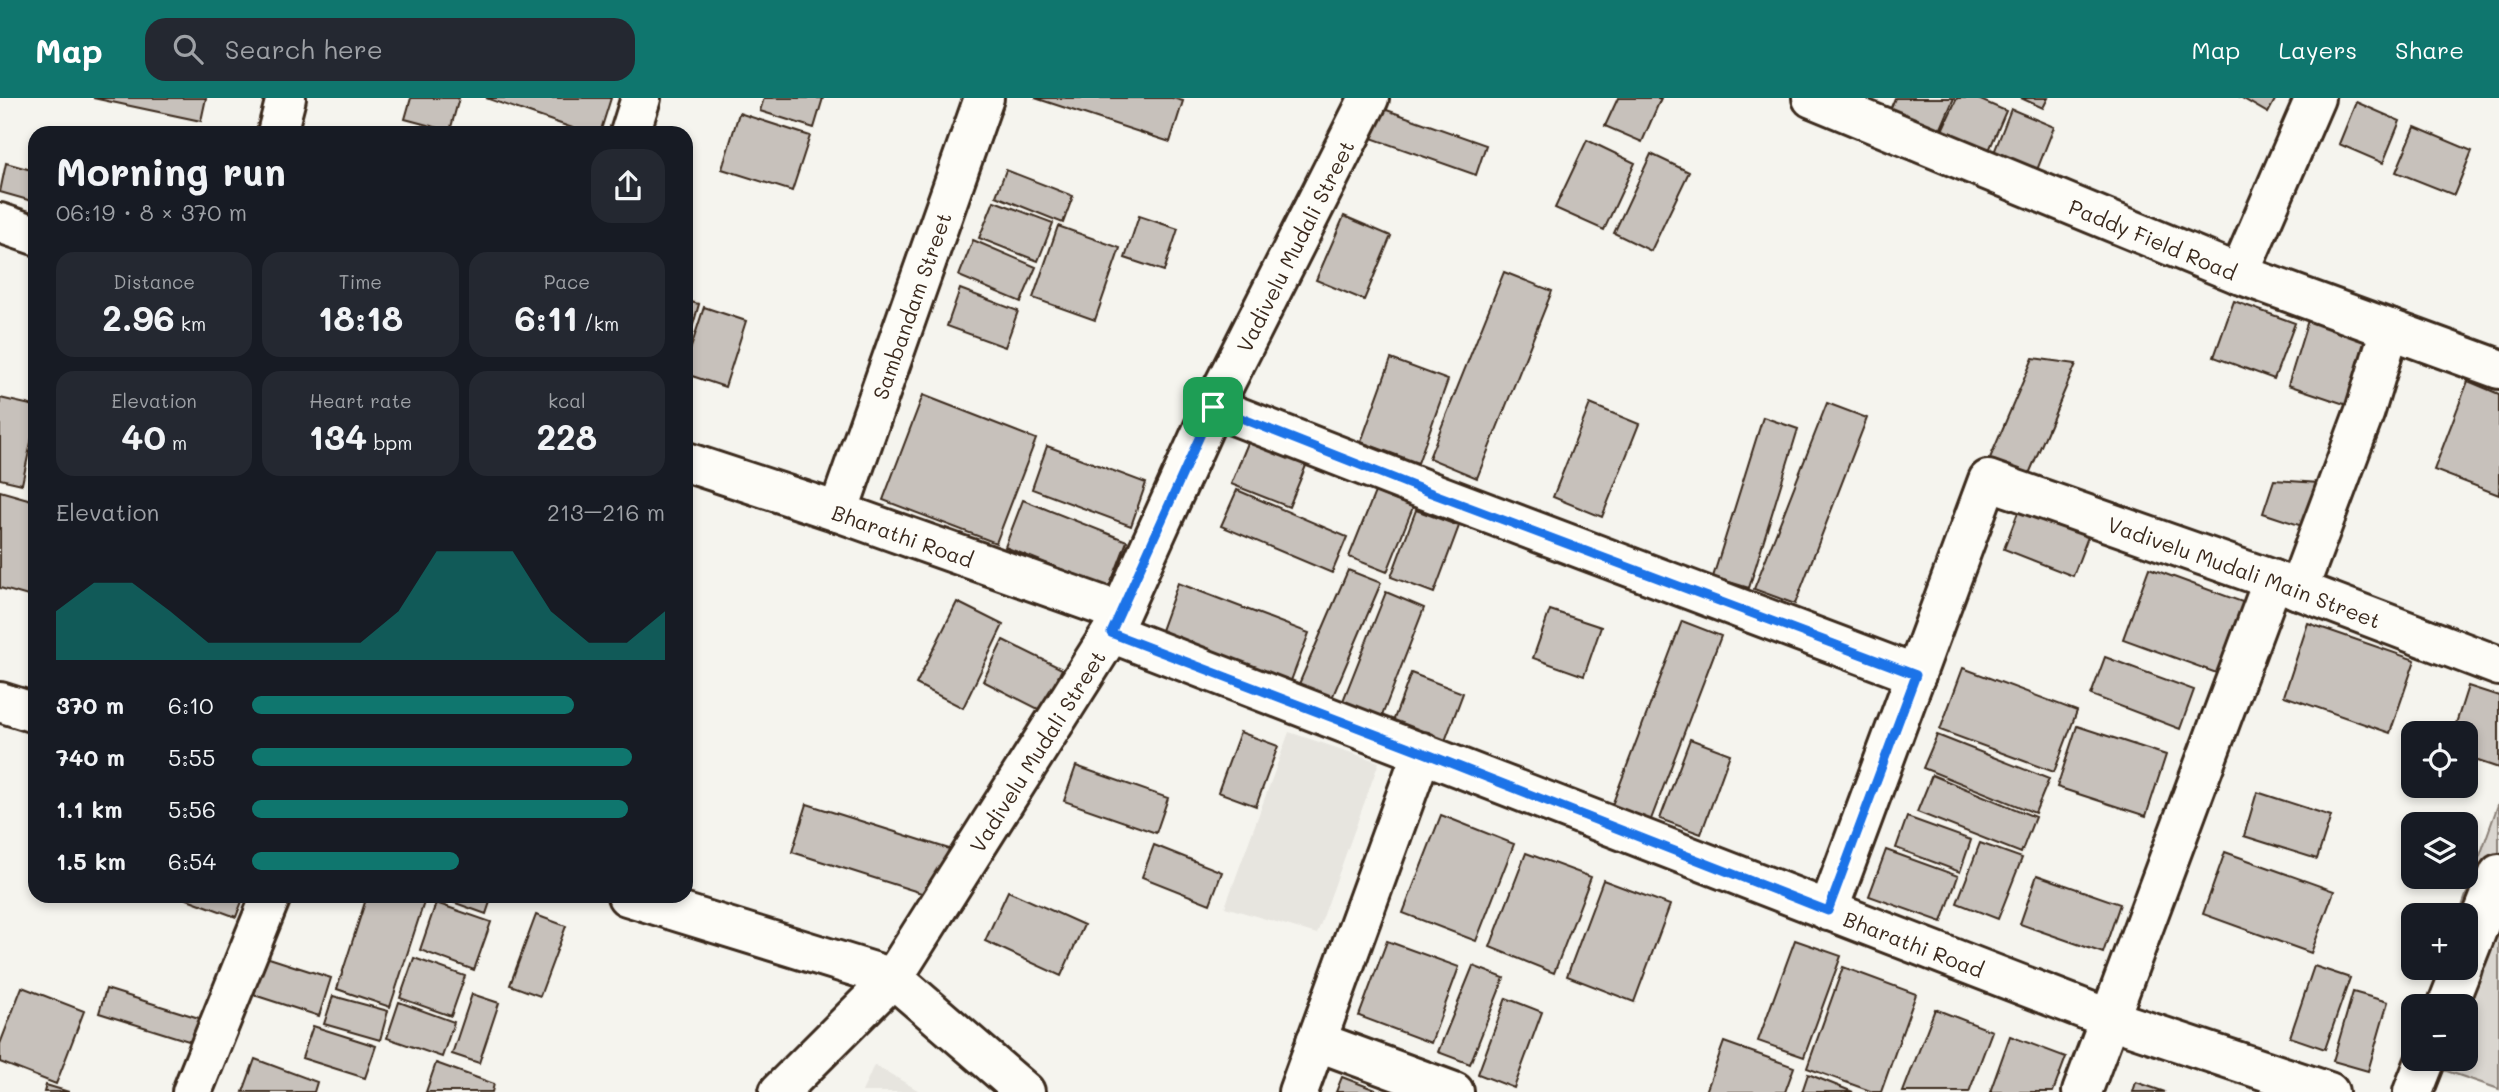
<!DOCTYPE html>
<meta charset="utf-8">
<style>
body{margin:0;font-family:Mali,sans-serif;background:#242831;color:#f1f3f6;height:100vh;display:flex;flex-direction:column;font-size:26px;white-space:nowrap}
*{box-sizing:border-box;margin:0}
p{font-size:23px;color:#9ea1a6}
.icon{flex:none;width:38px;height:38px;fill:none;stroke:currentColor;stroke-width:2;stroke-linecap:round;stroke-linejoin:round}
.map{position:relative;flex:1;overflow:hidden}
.sheet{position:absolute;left:28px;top:28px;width:665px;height:777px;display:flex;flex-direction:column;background:#171b24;border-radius:21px;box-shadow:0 4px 10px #0003}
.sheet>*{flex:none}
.fabs{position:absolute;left:2401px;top:623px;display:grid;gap:14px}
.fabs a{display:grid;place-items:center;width:77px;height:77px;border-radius:14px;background:#171b24;box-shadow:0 4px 10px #0003;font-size:35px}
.pin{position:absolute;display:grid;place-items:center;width:60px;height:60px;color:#fff;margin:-30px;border-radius:14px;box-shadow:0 4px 10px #0006}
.round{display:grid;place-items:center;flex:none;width:74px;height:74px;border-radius:21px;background:#242831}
.overview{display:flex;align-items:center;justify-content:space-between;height:119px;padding:0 28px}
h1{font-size:38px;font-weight:800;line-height:52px}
.stats{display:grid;grid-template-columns:repeat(3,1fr);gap:10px;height:119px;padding:7px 28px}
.stats div{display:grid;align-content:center;border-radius:18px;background:#242831;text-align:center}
.stats b{font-size:35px;font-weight:800}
.stats small{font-size:19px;font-weight:400}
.stats p{font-size:19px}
.chart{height:196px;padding:14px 28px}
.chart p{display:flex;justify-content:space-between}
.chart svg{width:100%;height:126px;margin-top:7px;fill:#0f766e;opacity:.7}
ul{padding:0 28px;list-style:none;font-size:23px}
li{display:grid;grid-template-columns:112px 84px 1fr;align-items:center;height:52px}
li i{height:18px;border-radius:9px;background:#0f766e}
header{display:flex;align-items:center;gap:42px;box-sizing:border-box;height:98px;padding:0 35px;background:#0f766e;color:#fff}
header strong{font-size:33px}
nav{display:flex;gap:38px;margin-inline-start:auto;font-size:24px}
.search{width:490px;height:63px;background:#242831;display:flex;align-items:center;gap:18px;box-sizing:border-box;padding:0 24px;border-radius:21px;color:#9ea1a6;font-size:26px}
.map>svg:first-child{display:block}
.built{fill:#e7e5df}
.green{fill:#dad6d0;stroke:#8a8077;stroke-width:2}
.building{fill:#c7c1bb;stroke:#3b2a1e;stroke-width:2}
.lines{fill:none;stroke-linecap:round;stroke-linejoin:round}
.street-casing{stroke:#3b2a1e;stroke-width:44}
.secondary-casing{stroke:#3b2a1e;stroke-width:44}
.street{stroke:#fdfcf7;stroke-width:38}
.secondary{stroke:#fdfcf7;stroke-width:38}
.route-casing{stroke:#fff;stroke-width:14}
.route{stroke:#1a73e8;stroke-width:9}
.labels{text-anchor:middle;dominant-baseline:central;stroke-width:6;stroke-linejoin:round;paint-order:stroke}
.street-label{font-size:21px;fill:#3b2a1e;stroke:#fdfcf7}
</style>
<header>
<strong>Map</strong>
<div class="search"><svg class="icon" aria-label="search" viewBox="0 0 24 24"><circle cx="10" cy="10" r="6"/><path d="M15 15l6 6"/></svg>Search here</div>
<nav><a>Map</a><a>Layers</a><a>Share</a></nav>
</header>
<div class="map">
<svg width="2499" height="994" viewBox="0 0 2499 994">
<rect width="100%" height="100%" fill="#f5f4ee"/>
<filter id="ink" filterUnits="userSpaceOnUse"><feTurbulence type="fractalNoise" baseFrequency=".0143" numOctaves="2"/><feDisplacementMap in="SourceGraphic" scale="14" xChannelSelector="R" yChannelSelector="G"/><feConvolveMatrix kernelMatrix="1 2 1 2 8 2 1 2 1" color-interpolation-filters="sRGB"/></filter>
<g filter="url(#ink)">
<!-- built -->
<path class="built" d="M1289,634L1379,664L1317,836L1225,809Z
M874,967H875L921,994H862Z"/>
<!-- green -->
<path class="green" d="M2499,704V991L2409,960L2413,947V961H2466V908H2427L2440,870H2466V817H2459Z"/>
<!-- building -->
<path class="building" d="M93,0H206L201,23Z
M411,0H459L450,33L405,21Z
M486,0H611L600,35H587Z
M764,0H823L814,30L760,13Z
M1035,0H1172L1183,3L1170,44Z
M1618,0H1661L1642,44L1605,28Z
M1895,0H1954L1936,42L1886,21Z
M1957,0H1976L2006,13L1984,64L1937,43Z
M2021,0H2048L2043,10Z
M2242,0H2276L2268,15Z
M2356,4L2400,23L2383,65L2339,46Z
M1381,10L1486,47L1476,77L1371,40Z
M2011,11L2054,29L2033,82L1990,65Z
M739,15L810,38L792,93L722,71Z
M2415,29L2472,53L2454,97L2396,74Z
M1587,42L1635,65L1604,132L1555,110Z
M1651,56L1689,74L1651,153L1614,135Z
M6,65L35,73V104L0,94Z
M1006,72L1073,98L1063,125L996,98Z
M994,103L1053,125L1038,163L979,140Z
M1139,118L1178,131L1164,173L1125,160Z
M1344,118L1391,138L1364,202L1316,182Z
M1058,128L1120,150L1095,222L1033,200Z
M973,142L1036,169L1021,204L959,178Z
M1504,174L1552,193L1477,380L1429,360Z
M960,191L1018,213L1005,249L947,228Z
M686,203L699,206L687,248H686Z
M2234,203L2295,225L2274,281L2214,259Z
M704,209L746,223L725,289L686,276V265Z
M2308,222L2386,246L2365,313L2288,287Z
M2033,260L2076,266L2029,376L1987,367Z
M1391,261L1448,282L1418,365L1361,344Z
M2468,283L2499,296V397L2434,372Z
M923,297L1036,341L996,445L883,402Z
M0,300L35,308V326L22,386L0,381Z
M1827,305L1867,320L1795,506L1754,491Z
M1590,306L1639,326L1602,419L1553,399Z
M1763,319L1798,331L1749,490L1713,479Z
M1252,335L1310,358L1289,409L1231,386Z
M1047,348L1146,385L1131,428L1032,391Z
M2274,382L2319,385L2305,429L2263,415Z
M1237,392L1347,439L1332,475L1221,428Z
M0,393L35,403V500L0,490Z
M1375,394L1413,409L1387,474L1349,459Z
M1023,402L1127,443L1109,490L1005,449Z
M2020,409L2089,436L2073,478L2004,451Z
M1416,412L1459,428L1434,495L1391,479Z
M2149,470L2248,506L2222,577L2123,541Z
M1348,472L1381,485L1332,600L1299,586Z
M1178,485L1309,535L1289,588L1159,538Z
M1386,494L1424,510L1380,623L1341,608Z
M957,504L1003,527L963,610L916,586Z
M1550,512L1601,529L1584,578L1533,560Z
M1682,523L1721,538L1650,724L1611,710Z
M2308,525L2415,562L2390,635L2284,598Z
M1003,542L1062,571L1042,613L983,583Z
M2105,559L2194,592L2180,631L2091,597Z
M1963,570L2077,613L2054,674L1940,632Z
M1411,575L1463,595L1442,651L1390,632Z
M2468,588L2499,598V670L2466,659V635H2453Z
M2077,628L2166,657L2146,718L2057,689Z
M1240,634L1278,648L1256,708L1218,694Z
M1937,637L2049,681L2035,715L1923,670Z
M1690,641L1730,656L1701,736L1660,721Z
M1076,668L1168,700L1156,735L1064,703Z
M1932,677L2035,719L2021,755L1917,714Z
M2257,694L2331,718L2317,761L2244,738Z
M807,706L949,751L934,799L792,754Z
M1441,717L1514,746L1476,843L1403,815Z
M1907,719L1971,742L1960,774L1896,750Z
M1980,745L2022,760L1998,821L1957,805Z
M1154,747L1222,774L1210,806L1142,779Z
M1886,752L1958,778L1942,824L1869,798Z
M2225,754L2334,793L2311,855L2203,816Z
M1526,755L1591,779L1554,875L1490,849Z
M2037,777L2120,806L2103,855L2020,826Z
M1603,782L1670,807L1634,904L1567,878Z
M1008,793L1084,827L1061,878L985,843Z
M179,798H244L236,819Z
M367,798H426L390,909L337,891Z
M436,798H492L486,816Z
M436,805L491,824L474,872L420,852Z
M536,817L566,828L540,898L510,887Z
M1795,842L1841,858L1804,959L1758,943Z
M1387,843L1459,869L1431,945L1359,918Z
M266,859L331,880L319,918L254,897Z
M414,860L465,878L451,918L400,900Z
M1473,868L1504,880L1470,966L1438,954Z
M2314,868L2350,880L2325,951L2290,939Z
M1843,869L1916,896L1881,994H1873L1807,970Z
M22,889L84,913L56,986L0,964V946Z
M106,891L202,921L195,945L99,915Z
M2353,894L2388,904L2368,973L2333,963Z
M472,896L499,905L479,965L452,956Z
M333,898L388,913L380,942L324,926Z
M1506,900L1542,914L1514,990L1478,976Z
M399,904L454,924L442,959L387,940Z
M1935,911L1992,933L1969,994H1903Z
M313,928L376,948L365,980L302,960Z
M2010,938L2066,959L2053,994H1990Z
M1724,944L1794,969L1785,994H1706Z
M255,961L317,984L314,994H243Z
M436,965L494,986L492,994H426Z
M1808,976L1853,994H1802Z
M1342,979L1381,994H1336Z
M2136,984L2165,994H2133Z
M46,987L69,994H44Z"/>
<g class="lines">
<defs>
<g id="street">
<path id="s1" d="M1812,0L2239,176L2499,271"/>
<path d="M277,35L286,0"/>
<path d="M630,35L641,0"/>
<path d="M2239,176L2315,0"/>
<path d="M1213,309L1426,392L1916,577"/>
<path id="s2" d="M838,414L984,0"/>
<path d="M2298,492L2365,313L2390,231"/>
<path d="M0,604L35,615"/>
<path d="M627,798L893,880L1025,994"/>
<path id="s3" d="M1828,813L1988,382L2273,482L2499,568"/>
<path d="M2466,860L2499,776"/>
<path d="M2447,908L2462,870"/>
<path d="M1316,943L1454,994"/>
<path d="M192,994L271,798"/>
<path d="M2082,994L2273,482"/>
<path d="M2413,994L2426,961"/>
</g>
<g id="secondary">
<path d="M0,125L35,137"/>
<path id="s4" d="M686,364L838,414L1120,514"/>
<path id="s5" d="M1111,535L2110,921L2329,994"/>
<path id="s6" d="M779,994L893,880L1111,535L1213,309L1369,0"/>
<path d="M1298,994L1422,654"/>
</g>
</defs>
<!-- street casing -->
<use href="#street" class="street-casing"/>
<!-- secondary casing -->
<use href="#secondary" class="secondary-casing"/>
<!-- street -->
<use href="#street" class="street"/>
<!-- secondary -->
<use href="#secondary" class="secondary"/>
</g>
</g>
<g class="lines" filter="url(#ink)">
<defs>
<path id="route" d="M1213,309L1426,393L1916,577L1828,813L1422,654L1111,535Z"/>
</defs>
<!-- route casing -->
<use href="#route" class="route-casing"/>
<!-- route -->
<use href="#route" class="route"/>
</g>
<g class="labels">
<!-- street labels -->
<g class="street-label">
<text stroke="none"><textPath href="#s1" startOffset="369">Paddy Field Road</textPath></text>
<text stroke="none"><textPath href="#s6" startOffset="998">Vadivelu Mudali Street</textPath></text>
<text stroke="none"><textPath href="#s2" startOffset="219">Sambandam Street</textPath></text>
<text stroke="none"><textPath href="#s4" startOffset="229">Bharathi Road</textPath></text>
<text stroke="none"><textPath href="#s3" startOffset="732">Vadivelu Mudali Main Street</textPath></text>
<text stroke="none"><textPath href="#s6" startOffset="430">Vadivelu Mudali Street</textPath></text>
<text stroke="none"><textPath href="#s5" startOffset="861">Bharathi Road</textPath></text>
</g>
</g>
</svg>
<div class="fabs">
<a><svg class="icon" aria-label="locate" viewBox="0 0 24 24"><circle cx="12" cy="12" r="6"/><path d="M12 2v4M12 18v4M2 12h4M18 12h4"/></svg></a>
<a><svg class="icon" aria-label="layers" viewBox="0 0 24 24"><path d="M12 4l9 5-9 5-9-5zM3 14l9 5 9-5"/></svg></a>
<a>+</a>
<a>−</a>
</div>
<div class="pin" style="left:1213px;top:309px;background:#1e9e55"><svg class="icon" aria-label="arrive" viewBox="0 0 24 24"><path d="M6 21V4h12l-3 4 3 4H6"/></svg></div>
<section class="sheet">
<div class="overview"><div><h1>Morning run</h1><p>06:19 · 8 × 370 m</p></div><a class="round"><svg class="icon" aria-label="share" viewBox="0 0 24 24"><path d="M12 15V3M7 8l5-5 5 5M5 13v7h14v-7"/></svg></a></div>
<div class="stats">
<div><p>Distance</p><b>2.96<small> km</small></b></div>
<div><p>Time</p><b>18:18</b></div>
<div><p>Pace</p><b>6:11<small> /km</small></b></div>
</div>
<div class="stats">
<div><p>Elevation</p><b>40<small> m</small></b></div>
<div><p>Heart rate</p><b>134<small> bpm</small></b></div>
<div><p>kcal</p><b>228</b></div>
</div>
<div class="chart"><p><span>Elevation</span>213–216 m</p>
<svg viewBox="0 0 160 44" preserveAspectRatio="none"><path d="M0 44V27L10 17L20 17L30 27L40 38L50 38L60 38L70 38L80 38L90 27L100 6L110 6L120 6L130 27L140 38L150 38L160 27V44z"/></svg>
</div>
<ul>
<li><b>370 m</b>6:10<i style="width:78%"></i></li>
<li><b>740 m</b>5:55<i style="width:92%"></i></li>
<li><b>1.1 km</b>5:56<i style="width:91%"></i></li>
<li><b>1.5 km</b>6:54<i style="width:50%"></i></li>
</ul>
</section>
</div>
